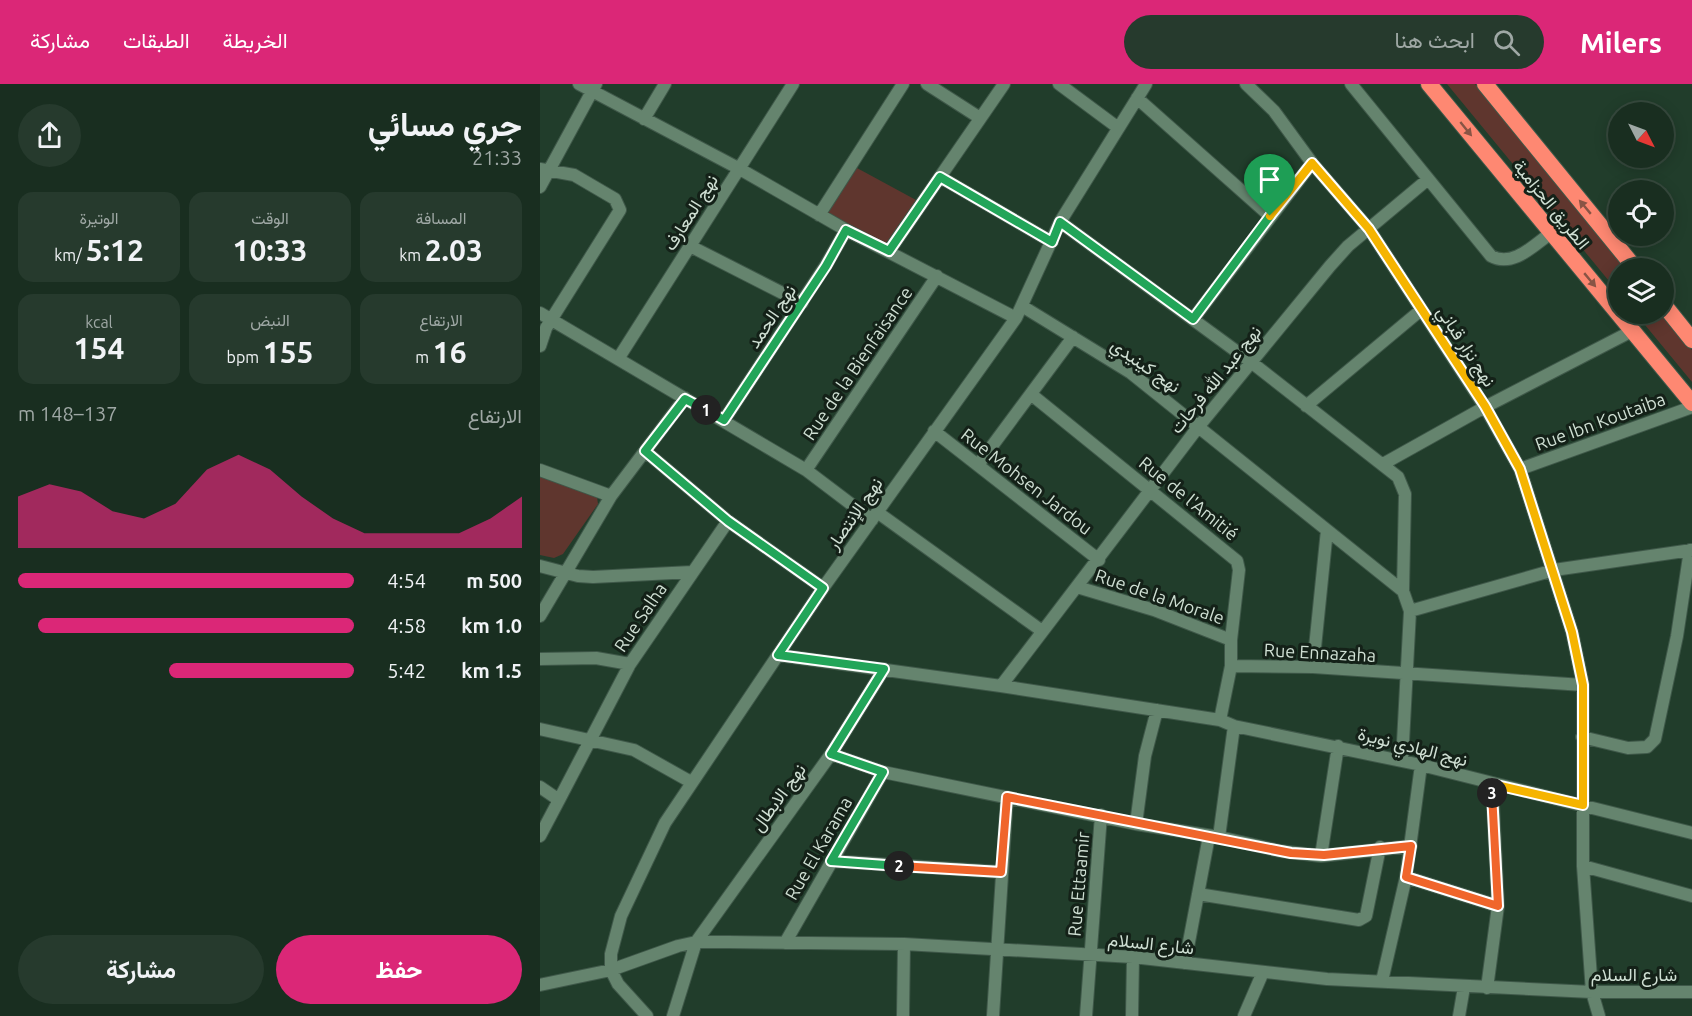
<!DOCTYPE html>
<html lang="ar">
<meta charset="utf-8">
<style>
body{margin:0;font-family:Ubuntu,Vazirmatn,sans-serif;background:#263a2d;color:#f1f3f6;direction:rtl;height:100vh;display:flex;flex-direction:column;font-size:22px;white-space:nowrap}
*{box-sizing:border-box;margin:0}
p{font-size:20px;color:#9fa8a5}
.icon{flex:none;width:33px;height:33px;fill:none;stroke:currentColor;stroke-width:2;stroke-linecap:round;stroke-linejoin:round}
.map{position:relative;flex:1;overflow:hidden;direction:ltr}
.panel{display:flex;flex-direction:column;background:#192e20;width:540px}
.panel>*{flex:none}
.needle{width:39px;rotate:132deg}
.tools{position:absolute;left:1068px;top:18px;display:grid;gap:12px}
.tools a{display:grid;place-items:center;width:66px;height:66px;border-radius:50%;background:#192e20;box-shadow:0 3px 15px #0003,0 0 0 2px #374a3e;font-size:30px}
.pin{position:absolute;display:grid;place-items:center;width:51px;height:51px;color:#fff;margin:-62px -26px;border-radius:50% 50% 50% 0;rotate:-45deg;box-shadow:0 0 6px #0007}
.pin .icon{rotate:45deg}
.km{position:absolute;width:30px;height:30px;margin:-15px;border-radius:50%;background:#222;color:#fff;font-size:16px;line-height:30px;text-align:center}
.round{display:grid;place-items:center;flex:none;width:63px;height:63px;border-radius:32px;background:#263a2d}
.head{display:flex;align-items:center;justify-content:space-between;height:102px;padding:0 18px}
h1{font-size:33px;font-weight:700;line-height:45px}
.stats{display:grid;grid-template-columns:repeat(3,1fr);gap:9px;height:102px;padding:6px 18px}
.stats div{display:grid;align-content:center;border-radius:15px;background:#263a2d;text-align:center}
.stats b{font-size:30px;font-weight:700}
.stats small{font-size:16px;font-weight:400}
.stats p{font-size:16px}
.chart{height:168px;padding:12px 18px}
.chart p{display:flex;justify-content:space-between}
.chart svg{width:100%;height:108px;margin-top:6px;fill:#db2777;opacity:.7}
.button{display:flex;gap:12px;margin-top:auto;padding:12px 18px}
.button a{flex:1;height:69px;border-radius:36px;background:#db2777;color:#fff;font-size:24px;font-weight:700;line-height:69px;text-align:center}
.button a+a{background:#263a2d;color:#f1f3f6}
ul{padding:0 18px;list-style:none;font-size:20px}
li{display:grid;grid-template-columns:96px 72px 1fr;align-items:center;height:45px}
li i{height:15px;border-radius:8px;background:#db2777}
header{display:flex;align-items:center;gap:36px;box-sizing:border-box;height:84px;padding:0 30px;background:#db2777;color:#fff}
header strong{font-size:28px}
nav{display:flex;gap:33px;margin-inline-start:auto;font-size:21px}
.search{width:420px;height:54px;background:#263a2d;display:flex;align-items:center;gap:15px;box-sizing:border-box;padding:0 21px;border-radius:33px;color:#9fa8a5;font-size:22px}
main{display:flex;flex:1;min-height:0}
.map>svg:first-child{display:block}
.green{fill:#5f362e}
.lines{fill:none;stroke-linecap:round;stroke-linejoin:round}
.minor-casing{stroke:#3f5849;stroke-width:14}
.highway-casing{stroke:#3f5849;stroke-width:18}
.minor{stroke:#65846e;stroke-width:12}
.highway{stroke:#fe8872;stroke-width:16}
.oneway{fill:#895445}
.split-1-casing{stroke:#fff;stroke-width:12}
.split-2-casing{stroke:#fff;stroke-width:12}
.split-3-casing{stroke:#fff;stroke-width:12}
.split-4-casing{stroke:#fff;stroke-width:12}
.split-1{stroke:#22a559;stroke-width:8}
.split-2{stroke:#22a559;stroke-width:8}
.split-3{stroke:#f0652b;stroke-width:8}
.split-4{stroke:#f5b400;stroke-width:8}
.labels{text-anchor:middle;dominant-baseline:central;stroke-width:6;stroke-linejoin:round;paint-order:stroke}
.street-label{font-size:18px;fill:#cfdfd3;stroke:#142118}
</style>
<header>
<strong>Milers</strong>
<div class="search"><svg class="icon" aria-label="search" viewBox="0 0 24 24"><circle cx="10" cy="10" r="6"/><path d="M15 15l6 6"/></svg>ابحث هنا</div>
<nav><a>الخريطة</a><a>الطبقات</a><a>مشاركة</a></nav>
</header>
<main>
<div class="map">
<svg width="1152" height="932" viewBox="0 0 1152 932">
<rect width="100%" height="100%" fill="#213d2b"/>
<!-- green -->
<path class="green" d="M907,0H935L1087,184H1078V208Z
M317,84L376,116L352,163L287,129Z
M1096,230H1123L1152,266V298Z
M0,392L57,413L58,420L23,470L14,474L0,471Z"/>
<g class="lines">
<defs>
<path id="minor" d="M39,0L198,84L306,146L476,234
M387,0L440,34
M519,0L577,43
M706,0L734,27L772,79L829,145L945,323L980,385L1032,548L1043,601V782L1052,908L1059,932
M811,0L951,172C973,184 994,161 1011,149
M597,14L730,132
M104,35L125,0
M0,85L34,91L75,115L80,126L6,244L0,262
M400,93L512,158
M0,103L56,0
M279,131L363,0
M520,138L711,278L858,393L865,410L863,507
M150,162L262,219
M349,167L464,0
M482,222L591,289L863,507L870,527L862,677
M0,229L266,386L332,436
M653,235L772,79
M78,275L253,0
M492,311L697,477L699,486L691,556V582L680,636L694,642L881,681L1152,749
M766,322L881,226
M184,336L286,181L306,146
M394,347L559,476
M105,367L188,437L283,504
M843,380L945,323L1092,247
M438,381L533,253
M980,385L1152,323
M0,386L71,412
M266,386L397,192
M337,428L502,547
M0,482L38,492L53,493L152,488
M537,503L614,526L691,556
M870,527L1014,486L1152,466
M0,532L71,412L145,314
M238,571L461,602L659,342L790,182L808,162L887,96
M0,575L56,574L90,580
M691,582L773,583L1043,601
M773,583L787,446
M461,602L680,636
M0,645L94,666L151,698
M1042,653L1088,664L1107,663L1115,655L1137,552L1150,466
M291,670L343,688L596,740L679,753L740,767L781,772L871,762
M952,700L958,822
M0,703L19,716L90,580L188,437
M596,740L605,672L617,626
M0,752L19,716
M679,753L694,642
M781,772L798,662
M292,777L461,788
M1043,782L1152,812
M866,793L958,822L947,904
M658,810L819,836L826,832L840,763
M245,859L343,688
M645,879L669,752
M842,897L866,793L881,681
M0,901L71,886L138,862L156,858H188L364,860L593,873L787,895L1052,908H1152
M107,932L78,900L71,886V870L81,832L125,739L283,504L476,234L520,138L606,0
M133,932L156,858L291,670L344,585
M363,932L364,860
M453,932L467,713
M546,932L561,731
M592,932L593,873
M704,932L723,888
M919,932L924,903"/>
<path id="highway" d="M889,0L1152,319
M945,0L1095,184
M1124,221L1152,256"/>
</defs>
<!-- minor casing -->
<use href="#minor" class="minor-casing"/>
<!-- highway casing -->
<use href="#highway" class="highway-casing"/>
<!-- minor -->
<use href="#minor" class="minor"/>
<!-- highway -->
<use href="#highway" class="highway"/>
</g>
<!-- one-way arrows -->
<defs><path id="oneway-solid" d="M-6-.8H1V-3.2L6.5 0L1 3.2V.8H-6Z" transform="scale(1.5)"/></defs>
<g class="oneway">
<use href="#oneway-solid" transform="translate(926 45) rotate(51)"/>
<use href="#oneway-solid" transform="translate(1045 123) rotate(-130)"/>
<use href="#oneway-solid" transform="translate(1050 196) rotate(50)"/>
</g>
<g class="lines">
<defs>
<path id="split-1" d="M166,326L184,336L286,182L306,146L349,167L400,93L512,158L520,138L653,235L730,132"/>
<path id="split-2" d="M166,326L145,315L105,367L188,437L283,504L238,571L344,585L291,670L343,688L291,777L359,782"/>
<path id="split-3" d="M359,782L461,788L467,713L751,769L784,771L871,762L866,793L958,822L952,709"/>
<path id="split-4" d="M730,132L772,79L829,145L945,322L980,385L1032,548L1043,601V721L952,700V709"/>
</defs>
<!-- split-1 casing -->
<use href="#split-1" class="split-1-casing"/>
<!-- split-2 casing -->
<use href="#split-2" class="split-2-casing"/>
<!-- split-3 casing -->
<use href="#split-3" class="split-3-casing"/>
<!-- split-4 casing -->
<use href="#split-4" class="split-4-casing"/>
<!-- split-1 -->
<use href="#split-1" class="split-1"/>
<!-- split-2 -->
<use href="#split-2" class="split-2"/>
<!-- split-3 -->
<use href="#split-3" class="split-3"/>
<!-- split-4 -->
<use href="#split-4" class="split-4"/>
</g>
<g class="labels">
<!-- street labels -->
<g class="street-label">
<text transform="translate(1012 120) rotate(51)">الطريق الحزامية</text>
<text transform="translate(150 128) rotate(-58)">نهج المعارف</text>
<text transform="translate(231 232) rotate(-56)">نهج الحمد</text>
<text transform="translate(927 262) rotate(57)">نهج نزار قباني</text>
<text transform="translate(317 279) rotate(-56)">Rue de la Bienfaisance</text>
<text transform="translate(606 281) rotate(35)">نهج كينيدي</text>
<text transform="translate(675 295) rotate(-51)">نهج عبد الله فرحات</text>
<text transform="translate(1060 337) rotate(-20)">Rue Ibn Koutaiba</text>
<text transform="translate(487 397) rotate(38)">Rue Mohsen Jardou</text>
<text transform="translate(649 414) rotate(39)">Rue de l'Amitié</text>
<text transform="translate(314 429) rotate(-55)">نهج الإنتصار</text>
<text transform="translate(620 512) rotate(19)">Rue de la Morale</text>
<text transform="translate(100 533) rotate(-56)">Rue Salha</text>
<text transform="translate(780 568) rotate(3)">Rue Ennazaha</text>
<text transform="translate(873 662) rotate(14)">نهج الهادي نويرة</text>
<text transform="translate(238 713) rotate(-54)">نهج الابطال</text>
<text transform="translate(278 764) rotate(-60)">Rue El Karama</text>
<text transform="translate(538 800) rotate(-85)">Rue Ettaamir</text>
<text transform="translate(611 859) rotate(6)">شارع السلام</text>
<text x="1094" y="890">شارع السلام</text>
</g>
</g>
</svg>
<div class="tools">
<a><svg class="needle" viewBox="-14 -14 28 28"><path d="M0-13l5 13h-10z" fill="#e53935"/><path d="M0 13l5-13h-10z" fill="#9fa8a5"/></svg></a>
<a><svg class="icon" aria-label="locate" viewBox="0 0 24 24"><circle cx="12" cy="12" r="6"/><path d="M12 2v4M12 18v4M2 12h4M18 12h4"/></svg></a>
<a><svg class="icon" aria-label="layers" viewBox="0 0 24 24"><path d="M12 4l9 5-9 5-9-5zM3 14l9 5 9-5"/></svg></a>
</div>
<div class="pin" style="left:730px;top:132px;background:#1e9e55"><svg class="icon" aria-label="arrive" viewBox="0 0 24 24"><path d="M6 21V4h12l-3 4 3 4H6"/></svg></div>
<b class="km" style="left:166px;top:326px">1</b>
<b class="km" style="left:359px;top:782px">2</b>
<b class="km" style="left:952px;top:709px">3</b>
</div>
<section class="panel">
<div class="head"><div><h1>جري مسائي</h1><p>21:33</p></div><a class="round"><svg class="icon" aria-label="share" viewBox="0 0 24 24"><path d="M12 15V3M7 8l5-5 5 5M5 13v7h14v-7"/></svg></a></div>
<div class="stats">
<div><p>المسافة</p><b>2.03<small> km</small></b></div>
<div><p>الوقت</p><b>10:33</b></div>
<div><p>الوتيرة</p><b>5:12<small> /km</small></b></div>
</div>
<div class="stats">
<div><p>الارتفاع</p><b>16<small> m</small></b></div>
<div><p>النبض</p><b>155<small> bpm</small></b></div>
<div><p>kcal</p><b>154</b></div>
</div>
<div class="chart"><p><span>الارتفاع</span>137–148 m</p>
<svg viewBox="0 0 160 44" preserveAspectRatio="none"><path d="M0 44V23L10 18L20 21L30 29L40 32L50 26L60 12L70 6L80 12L90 23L100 32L110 38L120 38L130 38L140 38L150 32L160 23V44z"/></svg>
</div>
<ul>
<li><b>500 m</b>4:54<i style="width:100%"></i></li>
<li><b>1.0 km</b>4:58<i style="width:94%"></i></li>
<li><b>1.5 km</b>5:42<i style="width:55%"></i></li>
</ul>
<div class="button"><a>حفظ</a><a>مشاركة</a></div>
</section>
</main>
